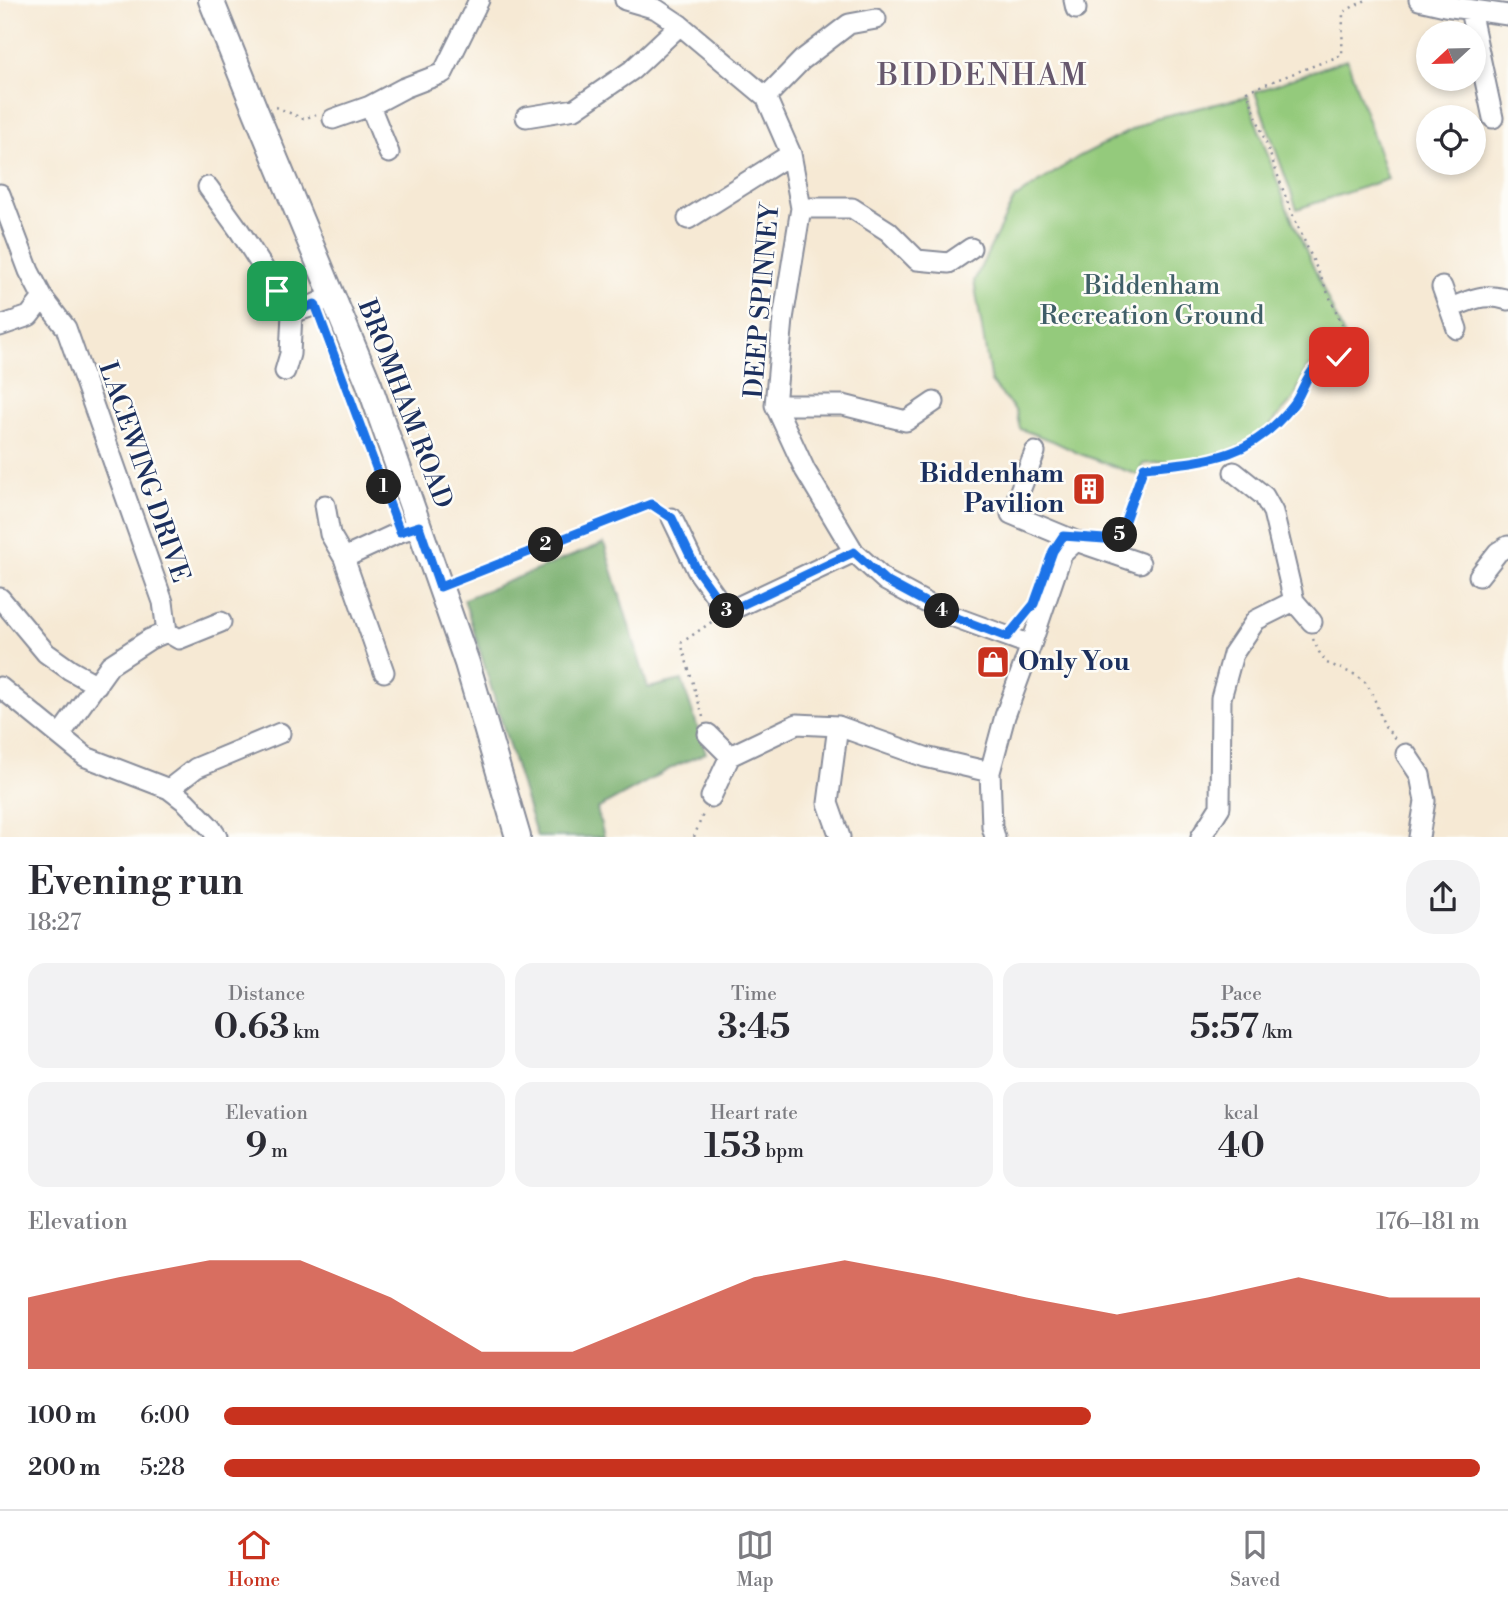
<!DOCTYPE html>
<meta charset="utf-8">
<style>
body{margin:0;font-family:"Libre Bodoni",serif;background:#f2f2f3;color:#2b2b33;height:100vh;display:flex;flex-direction:column;font-size:26px;white-space:nowrap}
*{box-sizing:border-box;margin:0}
p{font-size:23px;color:#7c7c81}
.icon{flex:none;width:38px;height:38px;fill:none;stroke:currentColor;stroke-width:2;stroke-linecap:round;stroke-linejoin:round}
.map{position:relative;height:837px;overflow:hidden}
.details{display:flex;flex-direction:column;background:#fff;flex:1}
.details>*{flex:none}
.needle{width:46px;rotate:248deg}
.fabs{position:absolute;left:1416px;top:21px;display:grid;gap:14px}
.fabs a{display:grid;place-items:center;width:70px;height:70px;border-radius:50%;background:#fff;box-shadow:0 4px 10px #0003;font-size:35px}
.pin{position:absolute;display:grid;place-items:center;width:60px;height:60px;color:#fff;margin:-30px;border-radius:14px;box-shadow:0 4px 10px #0006}
.km{position:absolute;width:35px;height:35px;margin:-18px;border-radius:50%;background:#222;color:#fff;font-size:19px;line-height:35px;text-align:center}
.round{display:grid;place-items:center;flex:none;width:74px;height:74px;border-radius:28px;background:#f2f2f3}
.headline{display:flex;align-items:center;justify-content:space-between;height:119px;padding:0 28px}
h1{font-size:38px;font-weight:600;line-height:52px}
.stats{display:grid;grid-template-columns:repeat(3,1fr);gap:10px;height:119px;padding:7px 28px}
.stats div{display:grid;align-content:center;border-radius:18px;background:#f2f2f3;text-align:center}
.stats b{font-size:35px;font-weight:600}
.stats small{font-size:19px;font-weight:400}
.stats p{font-size:19px}
.chart{height:196px;padding:14px 28px}
.chart p{display:flex;justify-content:space-between}
.chart svg{width:100%;height:126px;margin-top:7px;fill:#c8321e;opacity:.7}
ul{padding:0 28px;list-style:none;font-size:23px}
li{display:grid;grid-template-columns:112px 84px 1fr;align-items:center;height:52px}
li i{height:18px;border-radius:9px;background:#c8321e}
.dock{display:flex;justify-content:space-around;align-items:center;height:98px;border-top:2px solid #e1e1e2;background:#fff;font-size:19px;color:#7c7c81}
.dock a{display:grid;justify-items:center;gap:4px}
.dock .current{color:#c8321e}
.map>svg:first-child{display:block}
.green{fill:#94ca7c;stroke:#587c6d;stroke-width:2}
.forest{fill:#77ae6c;stroke:#496e65;stroke-width:2}
.lines{fill:none;stroke-linecap:round;stroke-linejoin:round}
.minor-casing{stroke:#888c99;stroke-width:23}
.major-casing{stroke:#888c99;stroke-width:28}
.path{stroke:#888c99;stroke-width:2.5;stroke-dasharray:2 5;stroke-linecap:butt}
.minor{stroke:#fff;stroke-width:19}
.major{stroke:#fff;stroke-width:24}
.route-casing{stroke:#fff;stroke-width:14}
.route{stroke:#1a73e8;stroke-width:9}
.labels{text-anchor:middle;dominant-baseline:central;stroke-width:5;stroke-linejoin:round;paint-order:stroke}
.park-label{font-size:26px;fill:#3f5e67;stroke:#fdfcf7}
.street-label{font-size:26px;fill:#1b2f5e;stroke:#fdfcf7}
.poi-label{font-size:26px;font-weight:bold;fill:#1b2f5e;stroke:#fdfcf7;text-anchor:end}
.quarter-label{font-size:30px;letter-spacing:2px;fill:#67586d;stroke:#fdfcf7}
</style>
<div class="map">
<svg width="1508" height="837" viewBox="0 0 1508 837">
<rect width="100%" height="100%" fill="#fdfcf7"/>
<filter id="ink" filterUnits="userSpaceOnUse"><feTurbulence type="fractalNoise" baseFrequency=".0143" numOctaves="2"/><feDisplacementMap in="SourceGraphic" scale="14" xChannelSelector="R" yChannelSelector="G"/><feConvolveMatrix kernelMatrix="1 2 1 2 8 2 1 2 1" color-interpolation-filters="sRGB"/></filter>
<filter id="wash" filterUnits="userSpaceOnUse"><feTurbulence type="fractalNoise" baseFrequency=".00686" numOctaves="4" result="noise"/><feDisplacementMap in="SourceGraphic" scale="28" xChannelSelector="R" yChannelSelector="G"/><feGaussianBlur stdDeviation="1.57" result="paint"/><feColorMatrix in="noise" values="0 0 0 0 0 0 0 0 0 0 0 0 0 0 0 0 0 1.4 0 .05"/><feComposite in="paint" operator="in"/></filter>
<g filter="url(#wash)">
<rect width="100%" height="100%" fill="#f6e9d4"/>
<!-- green -->
<path class="green" d="M1347,59L1388,179L1297,209L1255,92Z
M1247,97L1287,208L1346,340L1347,346L1344,350L1307,368L1293,400L1258,438L1230,451L1199,459L1143,464L1138,475L1080,454L1053,441L1020,429L1016,411L991,382L974,281L1014,199L1078,157L1155,118Z"/>
<!-- forest -->
<path class="forest" d="M604,543L648,688L682,680L706,753L673,767L597,809L604,837H537L464,599Z"/>
</g>
<g filter="url(#ink)">
<g class="lines">
<defs>
<path id="minor" d="M625,0L656,9L680,25L766,97L791,154L801,208L783,319L775,405L805,470L854,552L886,581L949,615L1031,645L1005,716L990,772L992,827L995,837
M1074,0L1076,9
M1419,0L1445,6L1508,15
M1470,10L1493,118
M766,97L802,60L849,24L876,19
M526,117L575,109L632,70L680,25
M333,119L370,106
M389,153L370,106L404,88L443,73L479,0
M208,187L239,230L292,313L307,308L333,296
M0,194L29,271L43,298L66,328L163,602L167,632
M801,208H852L888,231L917,260L949,263L971,248
M688,219L791,154
M1442,287L1457,329
M1450,308C1472,300 1484,292 1508,300
M0,326L29,316L43,298
M285,371L290,354L292,313
M775,405H843L906,421L934,402
M1035,452L1011,514L1076,541
M325,505L330,534L344,558
M672,518L697,570L727,612L854,552
M1479,576L1498,552L1508,546
M0,598L46,653L70,670L97,685
M1294,601L1312,622
M167,632L179,639L221,622
M1031,645L1062,554L1076,541L1140,563
M384,672L344,558L400,532L419,526
M0,687L86,757L169,789L186,802L211,828L217,837
M838,726L828,803L840,837
M708,734L730,756
M60,735L110,665L150,639L167,632
M1406,754L1420,775L1425,801L1419,837
M169,789L196,768L280,733
M711,797L730,756L797,724L838,726L925,757L990,772
M1201,837L1220,807L1221,698L1233,654L1256,620L1294,601L1273,512L1264,496L1234,472"/>
<path id="major" d="M211,0L256,112L369,384L467,663L518,837"/>
</defs>
<!-- minor casing -->
<use href="#minor" class="minor-casing"/>
<!-- major casing -->
<use href="#major" class="major-casing"/>
<!-- path -->
<path class="path" d="M276,107L304,119L316,114
M1119,537L1145,467C1209,461 1250,460 1293,405C1301,395 1304,382 1311,372C1317,364 1335,358 1344,355L1348,351L1349,340L1290,209L1247,91L1342,55L1343,12L1366,0
M459,579L651,504L657,508
M1313,639L1319,652L1327,663L1356,675L1367,684L1374,698L1384,725L1396,740
M703,717L681,643L713,621
M694,837L703,814"/>
<!-- minor -->
<use href="#minor" class="minor"/>
<!-- major -->
<use href="#major" class="major"/>
</g>
</g>
<g class="lines" filter="url(#ink)">
<defs>
<path id="route" d="M277,291L292,313L315,304L400,532L419,526L440,587L651,504L672,518L697,570L727,612L854,552L886,581L949,615L1007,637L1034,604L1053,551L1063,536L1118,540L1144,467C1208,461 1251,459 1293,405C1301,396 1306,375 1315,368C1322,363 1331,360 1339,357"/>
</defs>
<!-- route casing -->
<use href="#route" class="route-casing"/>
<!-- route -->
<use href="#route" class="route"/>
</g>
<!-- icons -->
<defs>
<symbol id="building-square" viewBox="-11 -11 22 22"><rect x="-9" y="-9" width="18" height="18" rx="4" fill="#c8321e" stroke="#fdfcf7"/><path d="M-4-6H4V6H1V3H-1V6H-4ZM-2.5-4.3h1.7v1.8h-1.7ZM.8-4.3h1.7v1.8H.8ZM-2.5-1h1.7V.8h-1.7ZM.8-1h1.7V.8H.8Z" fill="#fff"/></symbol>
<symbol id="shop-square" viewBox="-11 -11 22 22"><rect x="-9" y="-9" width="18" height="18" rx="4" fill="#c8321e" stroke="#fdfcf7"/><path d="M-5-2.5h2.3a2.7 3.5 0 0 1 5.4 0H5L5.5 6h-11ZM-1.5-2.5h3a1.5 2.3 0 0 0-3 0Z" fill="#fff"/></symbol>
</defs>
<g fill-rule="evenodd">
<use href="#building-square" x="1070" y="470" width="38" height="38"/>
<use href="#shop-square" x="974" y="643" width="38" height="38"/>
</g>
<g class="labels">
<!-- park labels -->
<g class="park-label">
<text x="1152" y="286">Biddenham<tspan x="1152" dy="30">Recreation Ground</tspan></text>
</g>
<!-- street labels -->
<g class="street-label">
<text transform="translate(762 301) rotate(-85)">DEEP SPINNEY</text>
<text transform="translate(405 404) rotate(69)">BROMHAM ROAD</text>
<text transform="translate(144 472) rotate(71)">LACEWING DRIVE</text>
</g>
<!-- poi labels -->
<g class="poi-label">
<text x="1064" y="474">Biddenham<tspan x="1064" dy="30">Pavilion</tspan></text>
<text x="1018" y="662" text-anchor="start">Only You</text>
</g>
<!-- quarter labels -->
<g class="quarter-label">
<text x="983" y="76">BIDDENHAM</text>
</g>
</g>
</svg>
<div class="fabs">
<a><svg class="needle" viewBox="-14 -14 28 28"><path d="M0-13l5 13h-10z" fill="#e53935"/><path d="M0 13l5-13h-10z" fill="#7c7c81"/></svg></a>
<a><svg class="icon" aria-label="locate" viewBox="0 0 24 24"><circle cx="12" cy="12" r="6"/><path d="M12 2v4M12 18v4M2 12h4M18 12h4"/></svg></a>
</div>
<div class="pin" style="left:277px;top:291px;background:#1e9e55"><svg class="icon" aria-label="arrive" viewBox="0 0 24 24"><path d="M6 21V4h12l-3 4 3 4H6"/></svg></div>
<div class="pin" style="left:1339px;top:357px;background:#d93025"><svg class="icon" aria-label="check" viewBox="0 0 24 24"><path d="M5 12l5 5 9-10"/></svg></div>
<b class="km" style="left:384px;top:487px">1</b>
<b class="km" style="left:546px;top:545px">2</b>
<b class="km" style="left:727px;top:611px">3</b>
<b class="km" style="left:942px;top:611px">4</b>
<b class="km" style="left:1120px;top:535px">5</b>
</div>
<section class="details">
<div class="headline"><div><h1>Evening run</h1><p>18:27</p></div><a class="round"><svg class="icon" aria-label="share" viewBox="0 0 24 24"><path d="M12 15V3M7 8l5-5 5 5M5 13v7h14v-7"/></svg></a></div>
<div class="stats">
<div><p>Distance</p><b>0.63<small> km</small></b></div>
<div><p>Time</p><b>3:45</b></div>
<div><p>Pace</p><b>5:57<small> /km</small></b></div>
</div>
<div class="stats">
<div><p>Elevation</p><b>9<small> m</small></b></div>
<div><p>Heart rate</p><b>153<small> bpm</small></b></div>
<div><p>kcal</p><b>40</b></div>
</div>
<div class="chart"><p><span>Elevation</span>176–181 m</p>
<svg viewBox="0 0 160 44" preserveAspectRatio="none"><path d="M0 44V19L10 12L20 6L30 6L40 19L50 38L60 38L70 25L80 12L90 6L100 12L110 19L120 25L130 19L140 12L150 19L160 19V44z"/></svg>
</div>
<ul>
<li><b>100 m</b>6:00<i style="width:69%"></i></li>
<li><b>200 m</b>5:28<i style="width:100%"></i></li>
</ul>
</section>
<nav class="dock">
<a class="current"><svg class="icon" aria-label="home" viewBox="0 0 24 24"><path d="M3 11l9-7 9 7M6 9v11h12V9"/></svg>Home</a>
<a><svg class="icon" aria-label="map" viewBox="0 0 24 24"><path d="M3 6l6-2 6 2 6-2v14l-6 2-6-2-6 2zM9 4v14M15 6v14"/></svg>Map</a>
<a><svg class="icon" aria-label="saved" viewBox="0 0 24 24"><path d="M7 4h10v16l-5-4-5 4z"/></svg>Saved</a>
</nav>
